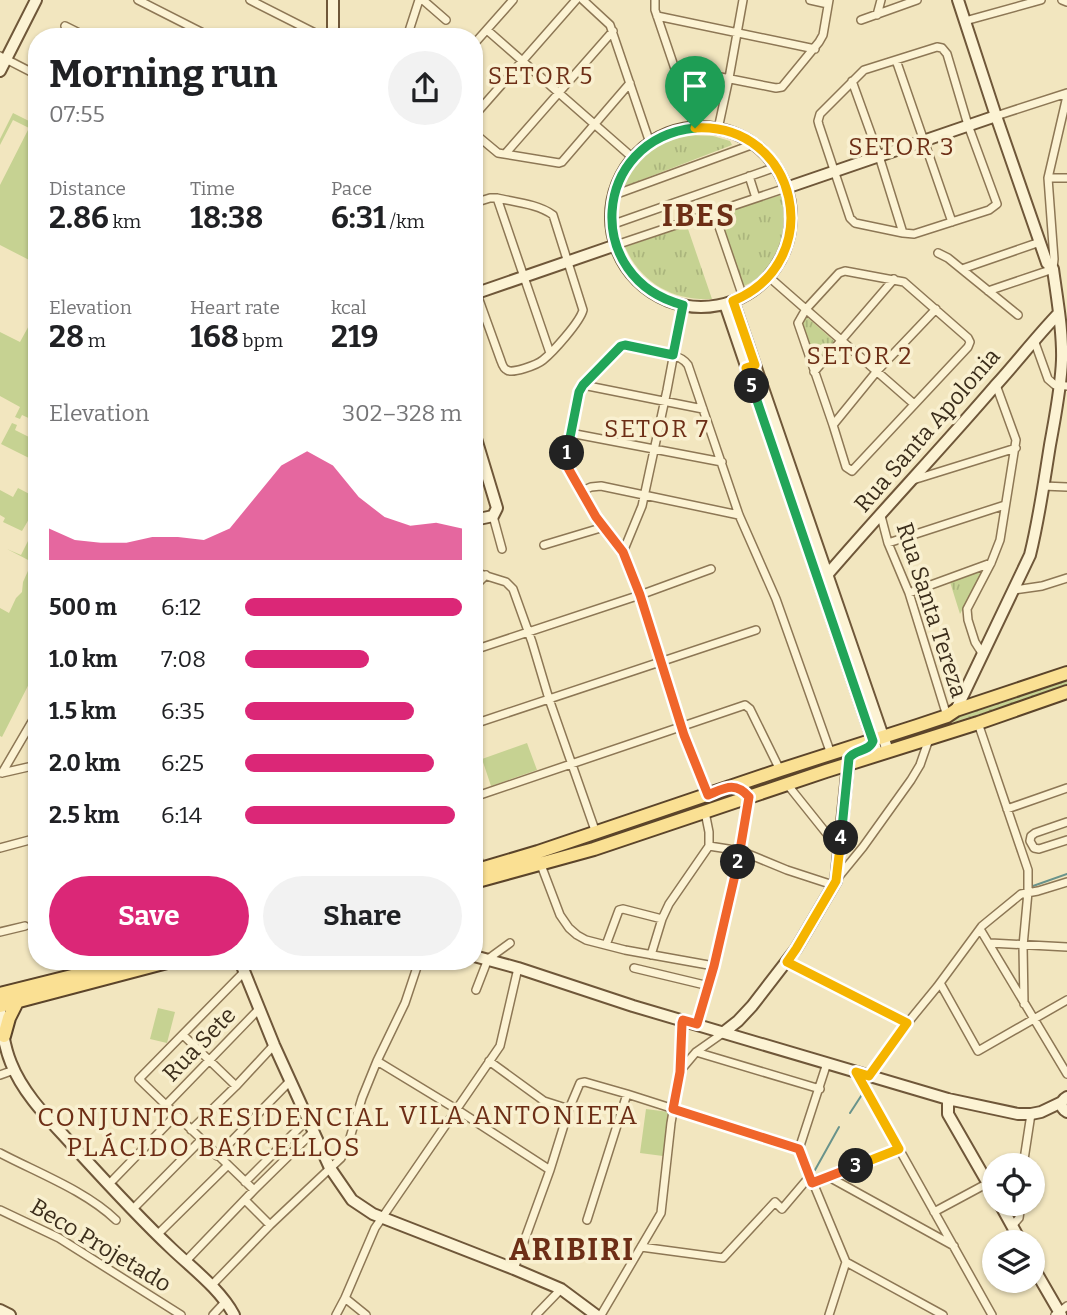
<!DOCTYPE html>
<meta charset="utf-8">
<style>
body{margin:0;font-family:Bitter,serif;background:#f2f2f2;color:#202124;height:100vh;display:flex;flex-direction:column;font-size:26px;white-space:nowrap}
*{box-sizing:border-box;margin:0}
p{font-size:23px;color:#757577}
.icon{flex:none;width:38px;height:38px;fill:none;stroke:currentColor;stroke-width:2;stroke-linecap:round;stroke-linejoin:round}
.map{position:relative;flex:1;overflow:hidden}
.sheet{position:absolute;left:28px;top:28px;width:455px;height:942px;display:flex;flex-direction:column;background:#fff;border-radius:28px;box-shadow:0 2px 5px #0004}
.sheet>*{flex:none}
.tools{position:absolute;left:982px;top:1153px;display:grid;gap:14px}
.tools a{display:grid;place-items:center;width:63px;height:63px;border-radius:50%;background:#fff;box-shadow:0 2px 5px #0004;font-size:35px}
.pin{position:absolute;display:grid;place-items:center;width:60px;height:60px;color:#fff;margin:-72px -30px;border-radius:50% 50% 50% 0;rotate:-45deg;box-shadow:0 0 7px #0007}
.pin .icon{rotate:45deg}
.km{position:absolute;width:35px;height:35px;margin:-18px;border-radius:50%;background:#222;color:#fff;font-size:19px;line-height:35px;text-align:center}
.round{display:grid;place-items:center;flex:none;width:74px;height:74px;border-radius:37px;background:#f2f2f2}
.overview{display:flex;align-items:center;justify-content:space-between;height:119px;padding:0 21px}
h1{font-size:38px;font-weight:700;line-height:52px}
.stats{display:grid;grid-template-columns:repeat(3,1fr);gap:10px;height:119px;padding:7px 21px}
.stats div{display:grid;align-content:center}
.stats b{font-size:30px;font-weight:700}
.stats small{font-size:19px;font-weight:400}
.stats p{font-size:19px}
.chart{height:196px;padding:14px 21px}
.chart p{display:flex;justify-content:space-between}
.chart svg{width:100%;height:126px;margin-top:7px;fill:#db2777;opacity:.7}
.action{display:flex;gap:14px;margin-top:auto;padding:14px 21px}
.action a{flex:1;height:80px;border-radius:42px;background:#db2777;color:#fff;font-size:28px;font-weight:700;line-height:80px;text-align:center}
.action a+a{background:#f2f2f2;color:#202124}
ul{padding:0 21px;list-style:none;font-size:23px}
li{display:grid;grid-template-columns:112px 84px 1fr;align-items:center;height:52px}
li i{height:18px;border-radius:9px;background:#db2777}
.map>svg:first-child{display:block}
.grass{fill:#c6d292}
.park{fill:url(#park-tufts)}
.garden{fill:url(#garden-dots)}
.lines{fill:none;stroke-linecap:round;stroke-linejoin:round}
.stream{stroke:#69938b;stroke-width:2}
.street-casing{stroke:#8d7755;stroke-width:10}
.secondary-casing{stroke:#6f5739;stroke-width:14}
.primary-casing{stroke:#5b442a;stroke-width:16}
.street{stroke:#fcf3d4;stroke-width:7}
.secondary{stroke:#fcf3d4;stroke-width:10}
.primary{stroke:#fae093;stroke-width:12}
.split-1-casing{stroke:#fff;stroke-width:14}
.split-2-casing{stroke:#fff;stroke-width:14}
.split-3-casing{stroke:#fff;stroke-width:14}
.split-4-casing{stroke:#fff;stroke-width:14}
.split-5-casing{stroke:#fff;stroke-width:14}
.split-6-casing{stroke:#fff;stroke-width:14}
.split-1{stroke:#22a559;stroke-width:9}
.split-2{stroke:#f0652b;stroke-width:9}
.split-3{stroke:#f0652b;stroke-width:9}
.split-4{stroke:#f5b400;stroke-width:9}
.split-5{stroke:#22a559;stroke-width:9}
.split-6{stroke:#f5b400;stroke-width:9}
.labels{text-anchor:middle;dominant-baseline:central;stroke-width:7;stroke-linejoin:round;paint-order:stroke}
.street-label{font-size:23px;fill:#3b2d1b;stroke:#f9f0d0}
.neighbourhood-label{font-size:24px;letter-spacing:2px;fill:#6d2e16;stroke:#f9f0d0}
.quarter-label{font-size:26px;letter-spacing:2px;fill:#6d2e16;stroke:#f9f0d0}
.district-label{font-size:30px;font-weight:bold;letter-spacing:2px;fill:#6d2e16;stroke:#f9f0d0}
</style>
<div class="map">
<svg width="1067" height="1315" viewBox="0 0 1067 1315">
<defs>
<pattern id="park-tufts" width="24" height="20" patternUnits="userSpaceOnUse" patternTransform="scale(1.75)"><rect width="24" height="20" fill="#c6d292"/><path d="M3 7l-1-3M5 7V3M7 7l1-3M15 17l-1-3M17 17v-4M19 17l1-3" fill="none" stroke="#abb57d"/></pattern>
<pattern id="garden-dots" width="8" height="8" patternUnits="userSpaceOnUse" patternTransform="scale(1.75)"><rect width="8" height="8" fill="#c6d292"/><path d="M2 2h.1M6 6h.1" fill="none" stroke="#abb57d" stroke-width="1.8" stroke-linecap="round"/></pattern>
</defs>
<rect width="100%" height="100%" fill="#f2e6bf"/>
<!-- grass -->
<path class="grass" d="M13,113L37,125V264L0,245V185L29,128L13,120L0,145V139Z
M32,320L37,323V422L22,415L20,419L15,417L20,407L0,396V332L20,342Z
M12,423L17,425L15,430L37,441V462L1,444Z
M18,488L37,498V521L33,530L31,528L34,522L29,519L22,531L3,522L5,518L0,515V490L13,497Z
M29,539L37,543V668L2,737L0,736V608L9,613L16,598L22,592L23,582L32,562L7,549L21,555Z
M527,743L537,770L491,786L482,759Z
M158,1008L175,1012L167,1043L150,1039Z
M646,1109L669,1112L663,1156L640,1153Z"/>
<!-- park -->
<path class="park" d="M686,135L713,136L730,141L732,145L628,185H625L624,183C637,157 658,141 686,135Z
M781,195C789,228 779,272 744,286L742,285L719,214Z
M687,226L712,299C673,301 641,283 625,247Z
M805,316L807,317L834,341V345L817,365L801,325L802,320Z
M977,572L981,574V577L960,614L950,582Z"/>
<!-- garden -->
<path class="garden" d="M1067,678V685L990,711L940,726L939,724Z"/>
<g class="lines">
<!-- stream -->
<path class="stream" d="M1033,886L1067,874
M850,1113L863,1093
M815,1170L839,1127"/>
<defs>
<path id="street" d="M138,0L211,37
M250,0L323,37
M423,0L446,20
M583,0L610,25L650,143
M655,0V10L695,128
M810,0L828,4
M1062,0L1067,2
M877,15L881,0
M657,16L815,49
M861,20L917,0
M965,21L1041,0
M65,26L87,37
M487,30L633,158
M407,37L419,0
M474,44L513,0
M937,47L942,48L947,54L968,125L997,204L989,210L914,234L903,233L855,223L850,218L819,125L818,121L820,114L864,70Z
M0,56L37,75
M896,60L952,222
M675,68L776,88L782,87L819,42L823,35L829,0
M852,81L879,156L903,233
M474,116L576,0
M996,116L1067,93
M718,129L729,78L743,0
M474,133L498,153L559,163L562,162L630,83
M505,154L613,31
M749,176L756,198
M1048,178H1067
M614,195L754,144
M497,198L550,353
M474,203L490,198H497C514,202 538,204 553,215L583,310C580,322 553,352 543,360C537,365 512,374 507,370C504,369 502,364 501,361L474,286
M714,212L743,297
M611,225L776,167
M616,245L786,188
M938,253L948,258L1018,315
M962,269L1040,242
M845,271L904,282L968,338L970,342L968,347L852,471L846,467L833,425L798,323L806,309L839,273Z
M769,277L914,404
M988,291L1053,269L1054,259L1048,178L1067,96
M1034,340L1048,379L1055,385L1067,386
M814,372L894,279
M583,385L703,409
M833,425L877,371L936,309
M570,433L722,462
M913,480L1016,448
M1043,486L1067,487
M582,491L591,487L601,486L739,515
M493,516L502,549
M881,516L888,543L909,593L947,716
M888,543L1005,505
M544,545L604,527
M623,552L642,506L667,390L683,305
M474,572L506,582L513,589L532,642L549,699L596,833
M474,587L486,575
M1014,590L1042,586L1067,578
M909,593L991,563
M474,650L640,595L711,569
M982,653L975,642L968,620L967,609L991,563L1000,540L1016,440L996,385
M978,723L1028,870V892L1023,946L1024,1004
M474,724L756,630
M2,773L37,713
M2,773L37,765
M787,784L839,849
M708,795L684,735L640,595L623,552L596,517L567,466V446L579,392L583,385L621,346L625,345C642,349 679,351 688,365L739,515L776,599L831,754
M474,797L745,705L750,709L780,770
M1007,809L1067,788
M1067,822L1035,833L1031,836L1030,841L1034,848L1039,849L1067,840
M474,845L481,869
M709,846L741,851L787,870L833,885
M0,848L37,838
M541,865L560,915L569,928L577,935L586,940L625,950L714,966
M836,880L863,847L911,780L920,765L929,739
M980,929L1067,1074
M0,932L25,926
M990,943L1067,947
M606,945L619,910L623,909L662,919
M651,955L662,919L669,904L709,846V832L705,812
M787,962L907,1023
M634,968L709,986
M244,972L139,1079L254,1190
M940,983L978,1051L1067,1000
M476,990L488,959L510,943
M697,1024C720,950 738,874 749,797
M183,1035L236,1086
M696,1052L820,1089
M377,1061L456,1109L550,1170
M489,1061L544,1101L569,1109
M680,1071L696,1052L723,1033
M856,1072L992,1315
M0,1075L14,1070
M869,1076L896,1037L937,987L982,926L1021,894L1038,891L1067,882
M166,1105L259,1009
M191,1130L236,1086L274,1045
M799,1149L846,1262L943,1315
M799,1149L827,1063
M0,1153C38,1173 86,1191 116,1220
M217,1156L290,1081
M1023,1166L1031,1114
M829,1177L954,1246
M113,1180L176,1115
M245,1182L307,1120
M812,1183L899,1149
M245,1200L270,1225
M133,1209L201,1140
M0,1210L59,1238L181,1315
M934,1212L988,1183
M587,1220L627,1094
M1012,1226L1019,1218L1021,1204
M157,1235L227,1166
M641,1247L723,1258L775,1202L782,1209L810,1176
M185,1262L254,1190L313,1132
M514,1269L550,1170L569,1109L580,1083L585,1082L627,1094L799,1149
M211,1286L270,1225L341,1158L349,1141L362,1098L377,1061L405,1003L419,961
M345,1298L366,1315
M213,1315L225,1302
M336,1315L345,1298L375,1228L500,1046L518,968
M536,1315L561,1289
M601,1315L661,1213L671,1123L680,1072L683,1020
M829,1315L846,1262
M1055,1315L1067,1306"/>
<path id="secondary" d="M333,0V37
M0,71L36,0
M611 217a90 90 0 1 1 180 0a90 90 0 1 1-180 0Z
M786,188L996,116
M474,294L616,245
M733,301L888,751
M725,304L878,755
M474,432L497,508L493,516L474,520
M824,576L827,575C882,511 940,450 995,386C1017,362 1036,337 1059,313
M956,710L1030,555C1039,519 1044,482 1050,445C1055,417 1061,388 1062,360C1063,330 1057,299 1053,269L1047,263L996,116L958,0
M474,956L518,968L633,1006L948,1099L1018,1114H1031L1041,1112L1062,1102
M240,961L274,1045L330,1168L352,1200L373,1214L514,1269L561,1289L596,1315
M0,1010C2,1028 4,1046 11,1063C24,1096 52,1122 75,1148C106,1182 138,1217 172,1249C193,1269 220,1289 234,1315
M724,1032L738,1021L752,1006L796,949L836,881L848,765
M1067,1097C1060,1101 1060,1108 1067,1112
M948,1099V1114L994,1194
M1000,1204L1021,1242
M1032,1265L1061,1315
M0,1310L10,1315"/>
<path id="primary" d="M474,871L538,852L780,770L917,726L947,716L956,710L1067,673
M474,882L594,849L826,771L978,723L1067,692
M0,994L132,961
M0,1006L171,961
M4,1036L9,1018L17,1002"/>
</defs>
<!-- street casing -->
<use href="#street" class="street-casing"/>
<!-- secondary casing -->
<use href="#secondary" class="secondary-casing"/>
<!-- primary casing -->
<use href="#primary" class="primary-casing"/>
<!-- street -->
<use href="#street" class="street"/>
<!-- secondary -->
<use href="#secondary" class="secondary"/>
<!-- primary -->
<use href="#primary" class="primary"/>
</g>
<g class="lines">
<defs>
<path id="split-1" d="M567,453L579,392L583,385L621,346L625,345L673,355L683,305C582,279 591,139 695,128"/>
<path id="split-2" d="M567,453V466L572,475L596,517L623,552L640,595L684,735L708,795C725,788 735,781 749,797L738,862"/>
<path id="split-3" d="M738,862L714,966L697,1024L683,1020L682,1023L680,1072L673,1109L799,1149L812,1183L856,1166"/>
<path id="split-4" d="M841,838L836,881L796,949L787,962L907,1023L869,1076L856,1072L899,1149L856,1166"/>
<path id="split-5" d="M752,386L873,741C869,752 855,749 849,758L841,838"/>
<path id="split-6" d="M695,128C798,122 829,261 733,301L755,365L746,368L752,386"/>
</defs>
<!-- split-1 casing -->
<use href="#split-1" class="split-1-casing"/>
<!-- split-2 casing -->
<use href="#split-2" class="split-2-casing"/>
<!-- split-3 casing -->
<use href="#split-3" class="split-3-casing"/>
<!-- split-4 casing -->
<use href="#split-4" class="split-4-casing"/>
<!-- split-5 casing -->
<use href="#split-5" class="split-5-casing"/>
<!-- split-6 casing -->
<use href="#split-6" class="split-6-casing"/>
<!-- split-1 -->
<use href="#split-1" class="split-1"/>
<!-- split-2 -->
<use href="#split-2" class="split-2"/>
<!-- split-3 -->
<use href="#split-3" class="split-3"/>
<!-- split-4 -->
<use href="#split-4" class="split-4"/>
<!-- split-5 -->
<use href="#split-5" class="split-5"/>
<!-- split-6 -->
<use href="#split-6" class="split-6"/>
</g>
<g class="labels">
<!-- street labels -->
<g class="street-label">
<text transform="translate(927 430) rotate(-49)">Rua Santa Apolonia</text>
<text transform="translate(932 610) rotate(72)">Rua Santa Tereza</text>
<text transform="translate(199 1044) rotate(-46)">Rua Sete</text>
<text transform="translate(101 1245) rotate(31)">Beco Projetado</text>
</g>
<!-- neighbourhood labels -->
<g class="neighbourhood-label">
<text x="541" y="76">SETOR 5</text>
<text x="902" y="147">SETOR 3</text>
<text x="860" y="356">SETOR 2</text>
<text x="657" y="429">SETOR 7</text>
</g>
<!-- quarter labels -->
<g class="quarter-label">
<text x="519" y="1115">VILA ANTONIETA</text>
<text x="214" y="1117">CONJUNTO RESIDENCIAL<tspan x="214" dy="30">PLÁCIDO BARCELLOS</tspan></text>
</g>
<!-- district labels -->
<g class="district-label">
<text x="699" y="216">IBES</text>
<text x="572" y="1250">ARIBIRI</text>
</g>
</g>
</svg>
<div class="tools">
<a><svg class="icon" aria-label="locate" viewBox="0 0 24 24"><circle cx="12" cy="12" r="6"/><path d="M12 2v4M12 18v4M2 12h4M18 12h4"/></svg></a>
<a><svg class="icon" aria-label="layers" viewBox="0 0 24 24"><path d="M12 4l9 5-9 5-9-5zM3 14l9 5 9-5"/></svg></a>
</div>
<div class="pin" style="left:695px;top:128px;background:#1e9e55"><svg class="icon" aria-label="arrive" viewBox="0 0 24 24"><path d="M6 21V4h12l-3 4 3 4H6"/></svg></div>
<b class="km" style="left:567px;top:453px">1</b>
<b class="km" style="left:738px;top:862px">2</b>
<b class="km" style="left:856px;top:1166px">3</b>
<b class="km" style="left:841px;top:838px">4</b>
<b class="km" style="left:752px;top:386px">5</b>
<section class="sheet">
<div class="overview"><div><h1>Morning run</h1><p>07:55</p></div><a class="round"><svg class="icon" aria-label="share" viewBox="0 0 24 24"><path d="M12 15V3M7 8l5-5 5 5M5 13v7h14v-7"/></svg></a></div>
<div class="stats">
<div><p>Distance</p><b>2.86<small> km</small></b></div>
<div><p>Time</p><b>18:38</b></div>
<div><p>Pace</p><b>6:31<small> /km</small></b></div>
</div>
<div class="stats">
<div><p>Elevation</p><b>28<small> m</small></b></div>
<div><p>Heart rate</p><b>168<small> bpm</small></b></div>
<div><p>kcal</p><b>219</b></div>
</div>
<div class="chart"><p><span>Elevation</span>302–328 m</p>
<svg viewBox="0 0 160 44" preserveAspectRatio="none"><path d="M0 44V33L10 37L20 38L30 38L40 36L50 36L60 37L70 33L80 22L90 11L100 6L110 11L120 22L130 29L140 32L150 31L160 33V44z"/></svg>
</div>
<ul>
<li><b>500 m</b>6:12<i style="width:100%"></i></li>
<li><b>1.0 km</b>7:08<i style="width:57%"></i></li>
<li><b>1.5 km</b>6:35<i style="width:78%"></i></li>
<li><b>2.0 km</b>6:25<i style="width:87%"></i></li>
<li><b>2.5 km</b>6:14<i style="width:97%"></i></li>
</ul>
<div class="action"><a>Save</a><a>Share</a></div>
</section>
</div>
